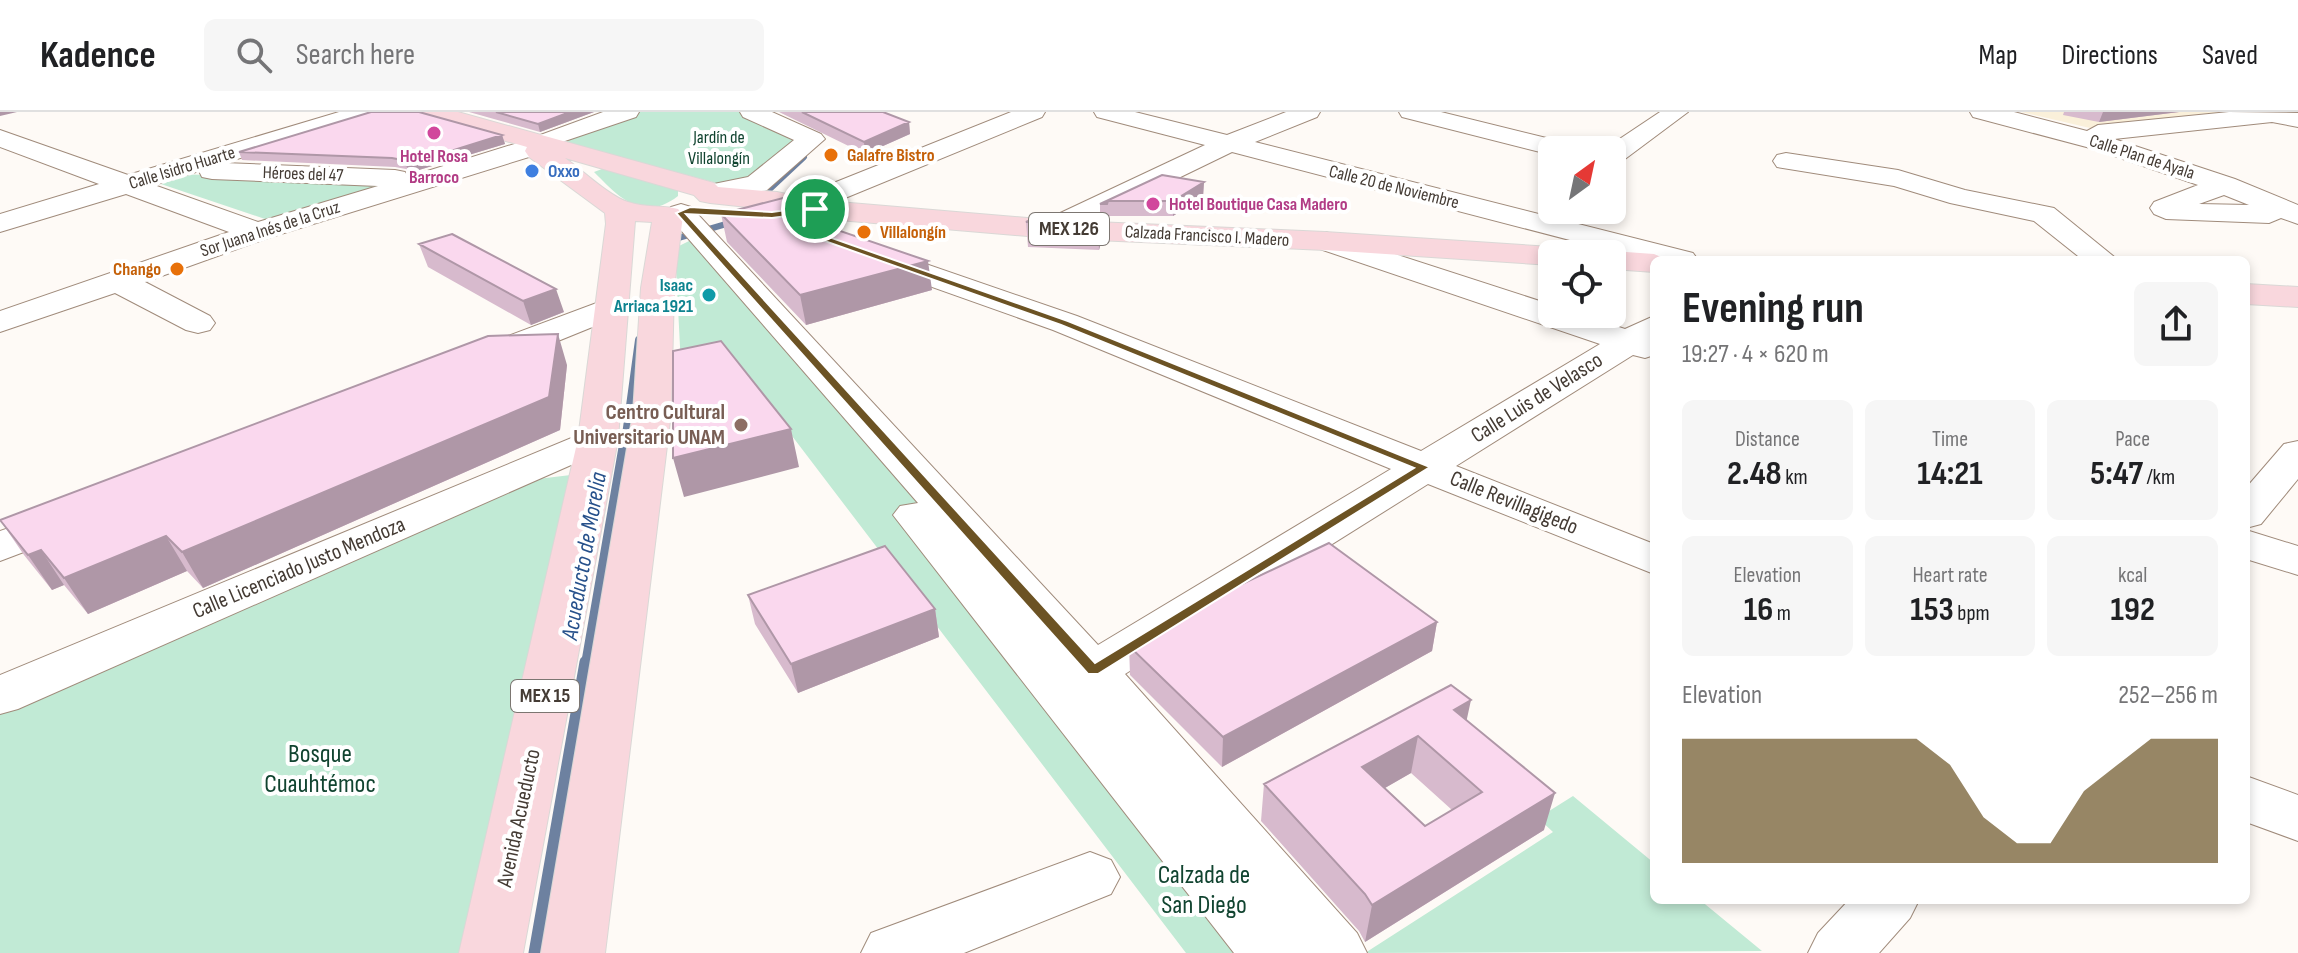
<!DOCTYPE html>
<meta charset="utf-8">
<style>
body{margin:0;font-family:"Sofia Sans Condensed",sans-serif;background:#f6f6f6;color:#202124;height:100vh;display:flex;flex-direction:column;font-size:30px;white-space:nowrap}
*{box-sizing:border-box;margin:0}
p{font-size:26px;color:#757577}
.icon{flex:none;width:44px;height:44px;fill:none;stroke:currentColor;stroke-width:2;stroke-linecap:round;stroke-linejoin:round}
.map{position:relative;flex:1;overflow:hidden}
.sheet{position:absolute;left:1650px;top:144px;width:600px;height:648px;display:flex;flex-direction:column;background:#fff;border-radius:12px;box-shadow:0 4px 12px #0003}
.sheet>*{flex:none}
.needle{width:52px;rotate:33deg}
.buttons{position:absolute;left:1538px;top:24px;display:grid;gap:16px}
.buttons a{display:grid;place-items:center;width:88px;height:88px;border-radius:12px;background:#fff;box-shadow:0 4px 12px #0003;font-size:40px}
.pin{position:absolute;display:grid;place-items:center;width:68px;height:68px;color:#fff;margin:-34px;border:4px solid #fff;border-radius:50%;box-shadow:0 2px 8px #0007}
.round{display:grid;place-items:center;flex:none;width:84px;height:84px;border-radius:12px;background:#f6f6f6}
.overview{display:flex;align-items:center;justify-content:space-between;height:136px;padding:0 32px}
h1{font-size:44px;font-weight:700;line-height:60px}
.figures{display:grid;grid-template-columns:repeat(3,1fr);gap:12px;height:136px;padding:8px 32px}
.figures div{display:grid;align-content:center;border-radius:12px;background:#f6f6f6;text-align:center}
.figures b{font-size:34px;font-weight:700}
.figures small{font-size:22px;font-weight:400}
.figures p{font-size:22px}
.chart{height:224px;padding:16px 32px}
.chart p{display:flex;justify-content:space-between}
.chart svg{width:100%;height:144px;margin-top:8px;fill:#6c5324;opacity:.7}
header{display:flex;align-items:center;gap:48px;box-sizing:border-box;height:112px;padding:0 40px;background:#fff;border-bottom:2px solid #e0e0e0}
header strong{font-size:38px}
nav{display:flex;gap:44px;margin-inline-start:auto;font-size:28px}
.search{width:560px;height:72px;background:#f6f6f6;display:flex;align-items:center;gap:20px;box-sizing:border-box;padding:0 28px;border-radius:12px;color:#757577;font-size:30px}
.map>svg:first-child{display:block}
.education{fill:#faf0da}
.green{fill:#c1ead5}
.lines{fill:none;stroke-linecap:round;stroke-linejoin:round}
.stream-far3{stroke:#6d81a0;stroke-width:6}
.stream-far2{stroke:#6d81a0;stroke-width:8}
.stream-far1{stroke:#6d81a0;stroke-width:10}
.stream{stroke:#6d81a0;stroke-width:13}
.minor-casing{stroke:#a08b7b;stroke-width:2}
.major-casing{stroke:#dad8d6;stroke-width:2}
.minor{fill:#fff;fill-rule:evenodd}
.major{fill:#f9d7dd;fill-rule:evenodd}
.wall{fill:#d7bacd;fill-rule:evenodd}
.shaded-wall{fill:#af97a7}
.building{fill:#fad8ee;stroke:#af97a7;stroke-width:2;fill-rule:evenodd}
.route{fill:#6c5324;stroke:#fff;stroke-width:2;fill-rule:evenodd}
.hotel-dot{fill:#d1479c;stroke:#fff;stroke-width:3}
.food-dot{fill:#e8710a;stroke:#fff;stroke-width:3}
.shop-dot{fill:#3f7fe0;stroke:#fff;stroke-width:3}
.culture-dot{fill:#0f9aa8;stroke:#fff;stroke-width:3}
.education-dot{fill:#8d6e63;stroke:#fff;stroke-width:3}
.labels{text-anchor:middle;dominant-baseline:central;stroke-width:8;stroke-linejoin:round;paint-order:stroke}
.far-park-label{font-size:18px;fill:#114430;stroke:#fff}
.far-food-label{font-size:18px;font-weight:bold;fill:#c56008;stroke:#fff;text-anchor:start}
.far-hotel-label{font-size:18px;font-weight:bold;fill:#b23c85;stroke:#fff}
.far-street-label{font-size:18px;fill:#443b34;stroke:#fff}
.far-shop-label{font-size:18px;font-weight:bold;fill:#366cbe;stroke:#fff;text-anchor:start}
.far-culture-label{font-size:18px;font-weight:bold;fill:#0d838f;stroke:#fff;text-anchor:end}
.shield{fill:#fff;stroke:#7c7671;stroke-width:2}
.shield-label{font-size:20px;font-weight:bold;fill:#443b34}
.street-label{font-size:22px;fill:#443b34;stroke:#fff}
.education-label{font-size:22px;font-weight:bold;fill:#785e54;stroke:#fff;text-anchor:end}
.water-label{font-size:24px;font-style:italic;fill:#27518b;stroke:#fff}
.near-park-label{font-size:26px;fill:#114430;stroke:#fff}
</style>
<header>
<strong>Kadence</strong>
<div class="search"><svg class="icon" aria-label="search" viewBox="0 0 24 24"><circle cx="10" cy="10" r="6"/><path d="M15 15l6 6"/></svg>Search here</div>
<nav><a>Map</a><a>Directions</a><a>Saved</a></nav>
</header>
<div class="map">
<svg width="2298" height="841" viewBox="0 0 2298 841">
<rect width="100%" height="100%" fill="#fefaf6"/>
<!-- education -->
<path class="education" d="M2021,0H2253L2090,16Z"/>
<!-- green -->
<path class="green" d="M639,0H743L805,27L752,65L720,72L557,28Z
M602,57L671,75L678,79V84C642,112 618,84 594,60Z
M177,62L403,70L271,109L152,69Z
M689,129H697L1330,841H1186L744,261L682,274L675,136Z
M579,362L468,841H0V596L521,369Z
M1573,684L1654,751V788H1700L1762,839L1365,841L1553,720L1538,706Z"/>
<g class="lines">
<!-- stream-far3 -->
<path class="stream-far3" d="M757,89L804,45
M668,129L733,110"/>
<!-- stream-far2 -->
<path class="stream-far2" d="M626,323L639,228"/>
<!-- stream-far1 -->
<path class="stream-far1" d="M586,552L626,321"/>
<!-- stream -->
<path class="stream" d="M535,841L586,550"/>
<defs>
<path id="minor" d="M339,0H377L374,5L224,51L395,58L405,60L408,65L524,29L603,0H639L636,5L559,31L542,41L268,126L145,170L210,204L215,211L210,218L198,221L186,218L115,181L0,220V199L229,120L126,82L0,120V102L99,72L0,35V18L128,63ZM199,59L202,65L212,67L378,74L258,110L154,73Z
M740,0H772L821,22L825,27L767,78L709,89L699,87L695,81L699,75L748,65L794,28L743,5Z
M1011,0H1045L1042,5L833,91L838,97L829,112L833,120L1077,204L1421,339L1600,232L1314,135L1310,129L1314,123L1325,120L1336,123L1552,193V202H1579L1625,217L1654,204V243L1645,246L1633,243L1456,354L1654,432V462L1428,372L1125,562L1357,821L1367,841H1234L893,403L900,394L918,391L666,101L671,95L681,92L691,95L1098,533L1391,357L1053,218L811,132L799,112L817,90L812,84L816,78Z
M1094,0H1135L1227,23L1286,0H1320L1317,5L1255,30L1693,141L1698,148L1654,150L1232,40L1061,123L1050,126L1039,123L1035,117L1039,111L1205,33L1097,5Z
M1399,0H1441L1571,32L1575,38H1552V43L1402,5Z
M1660,0H1688L1621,50L1612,52V38H1603Z
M1970,0H2014L2087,19L2098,13L2229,0L2298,1V15L2272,10L2114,27L2235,67L2298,93V112L2281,106L2269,111L2166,107L2154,102L2150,96L2154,90L2198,73L2094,37L1973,5ZM2224,83L2249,93L2199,92Z
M1786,41L1898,58L1965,78L2054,96L2118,148H2083L2034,109L1950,91L1894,74L1777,55L1773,49L1777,43Z
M610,186L622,189L627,196L622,203L499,253L486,256L473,253L468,245L473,237Z
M598,315L612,319L618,327L612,335L18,597L0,602V563Z
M2298,329V367L2261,412L2246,416V376L2284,332Z
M72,394L87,398L94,407L87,416L0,449V419Z
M2246,418L2298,434V463L2246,447Z
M2246,664L2298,683V729L2246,710Z
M1090,740L1111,748L1120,765L1111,782L964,841H861L871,821Z
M1849,788H1919L1910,806L1879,841H1808L1818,821Z"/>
<path id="major" d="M419,0H458L714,71L718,75L777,80L815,88L1050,108L1325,120L1552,135L1563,137L1566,142H1552V153L1325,138L1050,126L815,106L777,98L710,91L700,89L694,83L565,46C582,58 609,84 628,90C644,96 662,93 678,97L683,103L674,176L671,301L605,841H541L633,301L641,176L652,110L635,109L618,327L523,841H459L578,327L606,112L605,101L529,45L525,39L527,35L422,5Z
M1612,139L1654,142L1668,148H1654V160L1612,157V142H1600Z
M2246,172L2298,175V195L2246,192Z"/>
</defs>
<!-- minor casing -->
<use href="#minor" class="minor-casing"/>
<!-- major casing -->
<use href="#major" class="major-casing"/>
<!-- minor -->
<use href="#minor" class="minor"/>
<!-- major -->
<use href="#major" class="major"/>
</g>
<!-- wall -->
<path class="wall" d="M469,0H594L540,20Z
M779,0H883L909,10L910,22L865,42Z
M2064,0H2179L2099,10L2063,3Z
M502,23L505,32L409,61L406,57L395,55L242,48L239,40Z
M1162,63L1204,70L1203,85L1173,104H1109L1108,108L1100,107V92Z
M721,102L805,107L932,178L806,213L727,130Z
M1100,107L1101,131L1099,138L1028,135L1026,110Z
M419,132L564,200L531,213L428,155Z
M567,253L560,318L203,476L187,459L88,502L64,473L52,478L24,443L0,408Z
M748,483L935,497L939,525L798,581L755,512Z
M1437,510L1432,539L1222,655L1130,563L1129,534Z
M1467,608L1544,718L1365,830L1359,819L1261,709L1264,672ZM1411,661L1452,698L1425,714L1385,676Z"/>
<!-- shaded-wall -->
<path class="shaded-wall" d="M0,0H17L0,4Z
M570,0H594L540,20L538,12Z
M2103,0H2179L2099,10Z
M909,10L910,22L865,42L864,30Z
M502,23L505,32L409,61L406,53Z
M1204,70L1203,85L1173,104V89Z
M1100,107L1101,131L1099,138L1098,113Z
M928,149L932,178L806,213L800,183Z
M556,177L564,200L531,213L523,189Z
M558,222L567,253L560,318L203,476L182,440Z
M791,317L799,355L684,385L673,346Z
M166,424L187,459L88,502L64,466Z
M41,438L64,473L52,478L28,443Z
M935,497L939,525L798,581L791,552Z
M1437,510L1432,539L1222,655L1223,625Z
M1471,588L1463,625L1454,598Z
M1418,624L1411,661L1357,692L1362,655Z
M1555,681L1544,718L1365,830L1372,793Z"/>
<!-- building -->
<path class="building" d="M371,0H419L502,23L406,53L402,48L392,46L239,40Z
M496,0H570L538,12Z
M802,0H883L909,10L864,30Z
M1162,63L1204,70L1173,89H1108L1107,92H1100Z
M783,86L796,94L805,107L928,149L800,183L721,102Z
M1039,104L1100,107L1098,113L1026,110Z
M452,122L556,177L523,189L419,132Z
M558,222L549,285L182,440L166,424L64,466L41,438L28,443L0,408L488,224Z
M721,229L791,317L673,346V239Z
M1329,431L1437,510L1223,625L1129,534L1189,497Z
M885,434L935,497L791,552L748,483Z
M1451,573L1471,588L1454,598L1555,681L1372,793L1365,782L1264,672ZM1418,624L1482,680L1425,714L1362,655Z"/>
<!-- route -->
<path class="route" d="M815,94L829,97L819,112L826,124L1068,209L1430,355L1098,562H1088L676,101L690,95L772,100ZM818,100L810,112L819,127L1061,213L1414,356L1095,551L686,102L772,106Z"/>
<!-- markers -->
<g class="hotel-dot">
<circle cx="434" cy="21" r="8"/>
<circle cx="1153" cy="92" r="8"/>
</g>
<g class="food-dot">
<circle cx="831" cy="43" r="8"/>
<circle cx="864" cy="120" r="8"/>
<circle cx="177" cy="157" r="8"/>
</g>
<circle class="shop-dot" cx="532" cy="59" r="8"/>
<circle class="culture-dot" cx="709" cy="183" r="8"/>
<circle class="education-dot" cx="741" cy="313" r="8"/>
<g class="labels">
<!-- far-park labels -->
<g class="far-park-label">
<text x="719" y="25">Jardín de<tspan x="719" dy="21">Villalongín</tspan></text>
</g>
<!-- far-food labels -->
<g class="far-food-label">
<text x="847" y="43">Galafre Bistro</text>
<text x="880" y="120">Villalongín</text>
<text x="161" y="157" text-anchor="end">Chango</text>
</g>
<!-- far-hotel labels -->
<g class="far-hotel-label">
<text x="434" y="44">Hotel Rosa<tspan x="434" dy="21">Barroco</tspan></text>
<text x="1169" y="92" text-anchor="start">Hotel Boutique Casa Madero</text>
</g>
<!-- far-street labels -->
<g class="far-street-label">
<text transform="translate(2142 45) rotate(18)">Calle Plan de Ayala</text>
<text transform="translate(182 56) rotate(-17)">Calle Isidro Huarte</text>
<text transform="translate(303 62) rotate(2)">Héroes del 47</text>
<text transform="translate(1394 75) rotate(14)">Calle 20 de Noviembre</text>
<text transform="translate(270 117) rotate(-18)">Sor Juana Inés de la Cruz</text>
<text transform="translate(1207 124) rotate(3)">Calzada Francisco I. Madero</text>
</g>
<!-- far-shop labels -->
<g class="far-shop-label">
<text x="548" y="59">Oxxo</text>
</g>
<!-- far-culture labels -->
<g class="far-culture-label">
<text x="693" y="173">Isaac<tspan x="693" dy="21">Arriaca 1921</tspan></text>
</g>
<!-- shield labels -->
<g class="shield">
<rect x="1029" y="101" width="80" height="32" rx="6"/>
<rect x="511" y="568" width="68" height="32" rx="6"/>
</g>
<g class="shield-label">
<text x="1069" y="117">MEX 126</text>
<text x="545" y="584">MEX 15</text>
</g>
<!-- street labels -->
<g class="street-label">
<text transform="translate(1537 286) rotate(-32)">Calle Luis de Velasco</text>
<text transform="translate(1514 391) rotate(22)">Calle Revillagigedo</text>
<text transform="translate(299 456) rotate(-23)">Calle Licenciado Justo Mendoza</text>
<text transform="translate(519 706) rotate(-78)">Avenida Acueducto</text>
</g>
<!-- education labels -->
<g class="education-label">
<text x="725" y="300">Centro Cultural<tspan x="725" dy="25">Universitario UNAM</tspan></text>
</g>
<!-- water labels -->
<g class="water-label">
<text transform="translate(584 444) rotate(-80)">Acueducto de Morelia</text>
</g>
<!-- near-park labels -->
<g class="near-park-label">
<text x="320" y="642">Bosque<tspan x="320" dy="30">Cuauhtémoc</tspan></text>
<text x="1204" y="763">Calzada de<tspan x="1204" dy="30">San Diego</tspan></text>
</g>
</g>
</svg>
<div class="buttons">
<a><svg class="needle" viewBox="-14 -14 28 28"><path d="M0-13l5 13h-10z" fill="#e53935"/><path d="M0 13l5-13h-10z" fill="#757577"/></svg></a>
<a><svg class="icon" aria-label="locate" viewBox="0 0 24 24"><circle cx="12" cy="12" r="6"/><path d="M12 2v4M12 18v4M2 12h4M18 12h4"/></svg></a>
</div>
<div class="pin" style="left:815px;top:97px;background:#1e9e55"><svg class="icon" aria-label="arrive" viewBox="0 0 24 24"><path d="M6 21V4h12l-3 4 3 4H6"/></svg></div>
<section class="sheet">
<div class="overview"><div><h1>Evening run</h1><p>19:27 · 4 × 620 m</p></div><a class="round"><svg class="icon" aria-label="share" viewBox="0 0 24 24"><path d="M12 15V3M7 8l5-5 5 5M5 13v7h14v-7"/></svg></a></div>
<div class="figures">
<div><p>Distance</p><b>2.48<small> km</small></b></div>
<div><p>Time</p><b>14:21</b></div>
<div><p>Pace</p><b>5:47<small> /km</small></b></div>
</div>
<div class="figures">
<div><p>Elevation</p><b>16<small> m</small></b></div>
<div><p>Heart rate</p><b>153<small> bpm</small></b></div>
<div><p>kcal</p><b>192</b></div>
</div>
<div class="chart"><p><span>Elevation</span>252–256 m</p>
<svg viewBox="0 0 160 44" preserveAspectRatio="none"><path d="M0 44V6L10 6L20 6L30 6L40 6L50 6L60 6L70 6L80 14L90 30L100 38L110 38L120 22L130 14L140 6L150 6L160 6V44z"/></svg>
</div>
</section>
</div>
